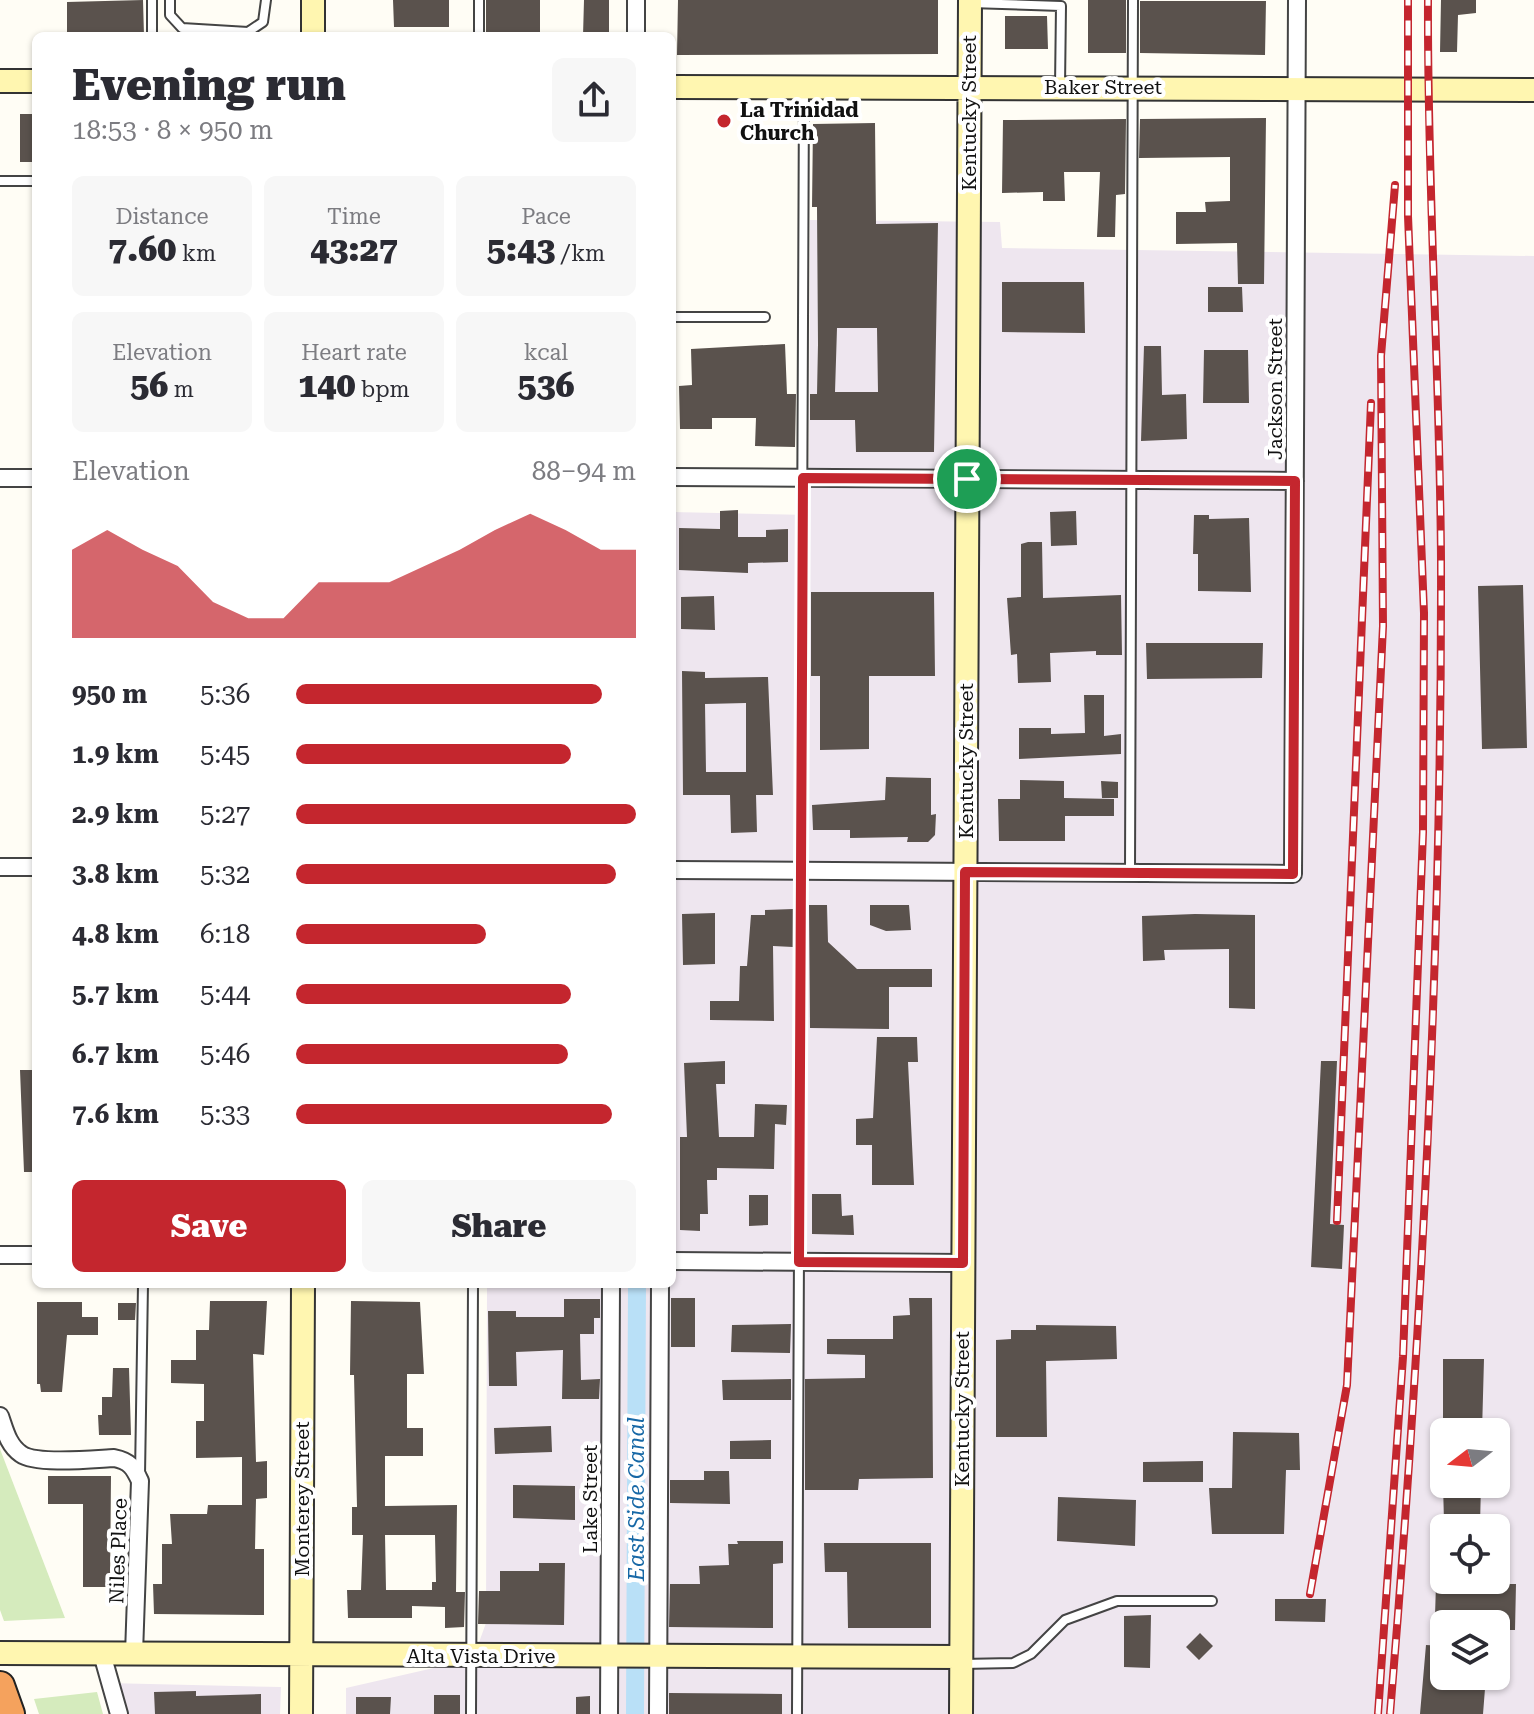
<!DOCTYPE html>
<meta charset="utf-8">
<style>
body{margin:0;font-family:"Roboto Serif",serif;background:#f7f7f7;color:#2b2b33;height:100vh;display:flex;flex-direction:column;font-size:30px;white-space:nowrap}
*{box-sizing:border-box;margin:0}
p{font-size:26px;color:#7c7c81}
.icon{flex:none;width:44px;height:44px;fill:none;stroke:currentColor;stroke-width:2;stroke-linecap:round;stroke-linejoin:round}
.map{position:relative;flex:1;overflow:hidden}
.drawer{position:absolute;left:32px;top:32px;width:644px;height:1256px;display:flex;flex-direction:column;background:#fff;border-radius:12px;box-shadow:0 2px 6px #0004}
.drawer>*{flex:none}
.needle{width:52px;rotate:254deg}
.fabs{position:absolute;left:1430px;top:1418px;display:grid;gap:16px}
.fabs a{display:grid;place-items:center;width:80px;height:80px;border-radius:12px;background:#fff;box-shadow:0 2px 6px #0004;font-size:40px}
.pin{position:absolute;display:grid;place-items:center;width:68px;height:68px;color:#fff;margin:-34px;border:4px solid #fff;border-radius:50%;box-shadow:0 2px 8px #0007}
.round{display:grid;place-items:center;flex:none;width:84px;height:84px;border-radius:12px;background:#f7f7f7}
.head{display:flex;align-items:center;justify-content:space-between;height:136px;padding:0 40px}
h1{font-size:44px;font-weight:800;line-height:60px}
.stats{display:grid;grid-template-columns:repeat(3,1fr);gap:12px;height:136px;padding:8px 40px}
.stats div{display:grid;align-content:center;border-radius:12px;background:#f7f7f7;text-align:center}
.stats b{font-size:34px;font-weight:800}
.stats small{font-size:22px;font-weight:400}
.stats p{font-size:22px}
.chart{height:224px;padding:16px 40px}
.chart p{display:flex;justify-content:space-between}
.chart svg{width:100%;height:144px;margin-top:8px;fill:#c4262e;opacity:.7}
.primary-button{display:flex;gap:16px;margin-top:auto;padding:16px 40px}
.primary-button a{flex:1;height:92px;border-radius:12px;background:#c4262e;color:#fff;font-size:32px;font-weight:800;line-height:92px;text-align:center}
.primary-button a+a{background:#f7f7f7;color:#2b2b33}
ul{padding:0 40px;list-style:none;font-size:26px}
li{display:grid;grid-template-columns:128px 96px 1fr;align-items:center;height:60px}
li i{height:20px;border-radius:10px;background:#c4262e}
.map>svg:first-child{display:block}
.industrial{fill:#eee6ef;fill-rule:evenodd}
.green{fill:#d5ebbd}
.lines{fill:none;stroke-linecap:round;stroke-linejoin:round}
.canal{stroke:#b9e0f7;stroke-width:18}
.building{fill:#5a524d;fill-rule:evenodd}
.lane-casing{stroke:#444;stroke-width:12}
.street-casing{stroke:#444;stroke-width:20}
.secondary-casing{stroke:#333;stroke-width:26}
.highway-casing{stroke:#222;stroke-width:32}
.lane{stroke:#fff;stroke-width:8}
.street{stroke:#fff;stroke-width:16}
.secondary{stroke:#fff6b0;stroke-width:22}
.highway{stroke:#f5a25d;stroke-width:28}
.rail-casing{stroke:#c4262e;stroke-width:8}
.rail{stroke:#fff;stroke-width:5;stroke-dasharray:15;stroke-linecap:butt}
.route-casing{stroke:#fff;stroke-width:16}
.route{stroke:#c4262e;stroke-width:10}
.poi-dot{fill:#c4262e;stroke:#fff;stroke-width:3}
.labels{text-anchor:middle;dominant-baseline:central;stroke-width:8;stroke-linejoin:round;paint-order:stroke}
.street-label{font-size:20px;fill:#111;stroke:#fff}
.poi-label{font-size:20px;font-weight:bold;fill:#111;stroke:#fff;text-anchor:start}
.water-label{font-size:22px;font-style:italic;fill:#1768a6;stroke:#fff}
</style>
<div class="map">
<svg width="1534" height="1714" viewBox="0 0 1534 1714">
<rect width="100%" height="100%" fill="#fffdf5"/>
<!-- industrial -->
<path class="industrial" d="M810,220L1000,222L1002,248L1534,256V1714H346V1688L473,1659L486,1623L487,1284H672V512L809,515ZM1444,1432H1496V1484H1444ZM1444,1528H1496V1580H1444ZM1444,1624H1496V1676H1444Z
M107,1683L281,1687L280,1714H116Z"/>
<!-- green -->
<path class="green" d="M0,1449L65,1618L4,1621L0,1610Z
M97,1692L103,1714H39L34,1699Z"/>
<g class="lines">
<!-- canal -->
<path class="canal" d="M635,1714L637,1284"/>
</g>
<!-- building -->
<path class="building" d="M143,0L144,36H67V2Z
M393,0H449V27H394Z
M486,0H540V36H486Z
M584,0H609V36H583Z
M678,0H938V54L677,55Z
M1088,0H1126V53H1088Z
M1441,0H1476V13L1458,15L1457,52H1440Z
M1140,1H1266L1265,55L1140,53Z
M1005,16H1047L1048,49H1005Z
M20,114H36V162H20Z
M1266,118L1264,284H1238L1237,243L1176,244V212H1206L1205,202L1230,201V157L1139,158L1140,119Z
M1126,119L1125,194L1116,195L1115,237H1097L1100,172H1064L1065,201H1043V192L1002,193L1003,120Z
M875,123L876,224L938,223L934,452H856L855,420H810V394H817L818,344L817,207H812L813,124ZM837,328H877L878,392H835Z
M1002,282H1084L1085,333L1002,332Z
M1208,287H1242L1243,312H1208Z
M785,344L787,394H796L795,447L755,446L756,418H712V429H680L679,386L692,385L691,349Z
M1144,346H1161L1162,395L1186,394L1187,439L1141,441Z
M1204,350H1248L1249,403H1203Z
M738,510V537H766V530L788,529V562L748,563V573L679,570V528L720,529V511Z
M1076,511L1077,545L1051,546L1050,512Z
M1194,515H1209V519L1249,518L1251,592L1198,591V554H1193Z
M1028,542H1042L1043,598L1121,595L1122,655H1096V651L1050,653L1051,682L1018,683L1017,654L1011,655L1007,598L1021,597V544Z
M1523,585L1527,748L1482,749L1478,586Z
M811,592H934L935,676H869V749L820,750V676H811Z
M714,596L715,630L681,629V597Z
M1146,643H1263L1262,678L1147,679Z
M682,671L705,672V678L768,677L773,795H756L757,832L731,833L730,795H683ZM746,703V772H706L705,704Z
M1084,695H1104V736L1121,734V754L1019,759V728H1051V734L1085,733Z
M886,777L931,778V815L936,814L935,835L928,842H907L908,837L850,838V830H813L812,805L885,800Z
M1020,780L1064,781V798L1114,799V816H1065V841H999L998,799H1020Z
M1101,781L1118,782V798H1102Z
M809,905H827L828,942L857,969H932V987H889V1029L810,1028Z
M870,905H909L911,930L886,931L870,925Z
M793,909V947L773,946L774,1021L710,1020V1001H739L740,966H747L751,915H765V910Z
M715,913V964L683,965L682,914Z
M1195,914L1255,915V1009L1229,1008V949L1164,950L1165,960L1143,961L1142,916Z
M877,1037H917L918,1062H908L914,1185H872V1145H856V1119L873,1118Z
M725,1061V1084H716L719,1137H754L755,1104L787,1105L786,1125L775,1124L774,1169L717,1168V1180H707L708,1214H700V1231L680,1230V1137H687L684,1063Z
M1321,1061H1337L1330,1224L1344,1225L1342,1269L1311,1267Z
M20,1070H36V1172H24Z
M812,1194H841L842,1216L853,1215L854,1235L812,1234Z
M749,1195H768V1225L749,1226Z
M671,1298H695V1347H671Z
M909,1298H932L933,1478L859,1479L858,1490H805V1379L865,1378V1355L827,1354V1339H893V1316L910,1315Z
M564,1299H600V1318H594V1334H580L581,1380L600,1379L599,1399H562L563,1350L516,1352L517,1386H489L488,1311H516V1317H564Z
M210,1301H267L264,1355L253,1354L256,1462L267,1461V1498L256,1499L255,1549H264V1615L154,1614L153,1584H162V1544H172L170,1514H207L208,1505H242V1457L196,1458V1421H204V1384L171,1383V1360H196V1330H209Z
M351,1301L420,1302L424,1374H407V1428H423V1456H385V1506L457,1505L456,1592H465L464,1627L445,1628V1607L412,1606V1618H348L347,1590H361L363,1535H352V1507H357L354,1375H350ZM385,1535H435L436,1582H432V1590H386Z
M37,1302H82V1317H98V1335H67L62,1392H41L40,1384H37Z
M118,1303H136L135,1320H118Z
M791,1324L790,1353L731,1352L732,1325Z
M1036,1325L1116,1326L1117,1359L1046,1361L1047,1437H996V1340L1011,1339V1330H1036Z
M1443,1359H1484L1482,1432H1443Z
M113,1368H129L131,1435H99L98,1415H102V1397H112Z
M791,1379V1400H723L722,1380Z
M551,1426L552,1452L495,1454L494,1428Z
M1233,1432L1299,1433L1300,1470H1286L1284,1534H1212L1209,1488H1232Z
M771,1440V1459H730V1441Z
M1203,1461V1482H1143V1462Z
M704,1471H729L730,1504L670,1503V1480H704Z
M48,1476H111L110,1587H83V1504H48Z
M1443,1484H1481L1480,1525L1444,1522Z
M513,1485L575,1486V1520L513,1518Z
M1058,1497L1136,1500L1135,1546L1057,1541Z
M737,1541H783V1563L773,1564V1628L669,1627L670,1584H700L699,1566L729,1565L728,1544H738Z
M824,1543H931V1628H848L847,1572H825Z
M539,1563H565L564,1625L478,1624L479,1591H500V1571H539Z
M1436,1584H1516L1515,1630H1496V1624H1472L1473,1617L1435,1616Z
M1275,1599H1326L1325,1622L1275,1621Z
M1151,1615L1150,1668L1124,1667V1616Z
M1200,1633L1213,1646L1199,1660L1186,1647Z
M1426,1645L1444,1646V1676H1486L1483,1714H1420Z
M196,1691V1696L261,1694V1714H155L154,1692Z
M669,1693L782,1694V1714H669Z
M434,1695H460V1714H434Z
M590,1696V1714H576V1697Z
M356,1697H391L390,1714H356Z"/>
<g class="lines">
<defs>
<path id="lane" d="M152,0V36
M170,0V15L182,28L248,32L263,22L266,0
M970,3L1061,6L1060,86
M479,36V0
M0,181H36
M672,317H765
M1130,873L1133,0
M140,1475L143,1284
M962,1664L1013,1663L1031,1654L1065,1620L1117,1601H1212
M471,1714L473,1284
M797,1714L804,90"/>
<path id="street" d="M636,0V36
M672,477L1295,481
M0,478H36
M0,867H36
M672,870L1293,874L1297,0
M0,1255H36
M672,1261L963,1263
M0,1416C5,1430 8,1445 21,1454C36,1465 94,1459 114,1458C130,1461 134,1468 140,1481L134,1654
M102,1654L119,1714
M609,1714L611,1284
M658,1714L660,1284"/>
<path id="secondary" d="M313,0V36
M0,81H36
M672,87L1534,90
M0,1653L961,1657
M301,1714L303,1284
M961,1714L970,0"/>
<path id="highway" d="M0,1686L10,1714"/>
</defs>
<!-- lane casing -->
<use href="#lane" class="lane-casing"/>
<!-- street casing -->
<use href="#street" class="street-casing"/>
<!-- secondary casing -->
<use href="#secondary" class="secondary-casing"/>
<!-- highway casing -->
<use href="#highway" class="highway-casing"/>
<!-- lane -->
<use href="#lane" class="lane"/>
<!-- street -->
<use href="#street" class="street"/>
<!-- secondary -->
<use href="#secondary" class="secondary"/>
<!-- highway -->
<use href="#highway" class="highway"/>
<defs>
<path id="rail" d="M1337,1221L1371,403
M1310,1594L1347,1385L1383,626L1381,356L1395,185
M1378,1714L1403,1357L1423,832L1424,613L1408,216V0
M1390,1714C1422,1330 1442,945 1441,560C1440,373 1427,187 1428,0"/>
</defs>
<!-- rail casing -->
<use href="#rail" class="rail-casing"/>
<!-- rail -->
<use href="#rail" class="rail"/>
</g>
<g class="lines">
<defs>
<path id="route" d="M803,478L1295,481L1293,874L965,872L963,1263L799,1262Z"/>
</defs>
<!-- route casing -->
<use href="#route" class="route-casing"/>
<!-- route -->
<use href="#route" class="route"/>
</g>
<!-- markers -->
<circle class="poi-dot" cx="724" cy="121" r="8"/>
<g class="labels">
<!-- street labels -->
<g class="street-label">
<text x="1103" y="87">Baker Street</text>
<text transform="translate(969 113) rotate(-90)">Kentucky Street</text>
<text transform="translate(1275 389) rotate(-90)">Jackson Street</text>
<text transform="translate(966 761) rotate(-90)">Kentucky Street</text>
<text transform="translate(962 1409) rotate(-90)">Kentucky Street</text>
<text transform="translate(302 1499) rotate(-90)">Monterey Street</text>
<text transform="translate(590 1499) rotate(-90)">Lake Street</text>
<text transform="translate(118 1551) rotate(-88)">Niles Place</text>
<text x="481" y="1656">Alta Vista Drive</text>
</g>
<!-- poi labels -->
<g class="poi-label">
<text x="740" y="110">La Trinidad<tspan x="740" dy="23">Church</tspan></text>
</g>
<!-- water labels -->
<g class="water-label">
<text transform="translate(636 1499) rotate(-90)">East Side Canal</text>
</g>
</g>
</svg>
<div class="fabs">
<a><svg class="needle" viewBox="-14 -14 28 28"><path d="M0-13l5 13h-10z" fill="#e53935"/><path d="M0 13l5-13h-10z" fill="#7c7c81"/></svg></a>
<a><svg class="icon" aria-label="locate" viewBox="0 0 24 24"><circle cx="12" cy="12" r="6"/><path d="M12 2v4M12 18v4M2 12h4M18 12h4"/></svg></a>
<a><svg class="icon" aria-label="layers" viewBox="0 0 24 24"><path d="M12 4l9 5-9 5-9-5zM3 14l9 5 9-5"/></svg></a>
</div>
<div class="pin" style="left:967px;top:479px;background:#1e9e55"><svg class="icon" aria-label="arrive" viewBox="0 0 24 24"><path d="M6 21V4h12l-3 4 3 4H6"/></svg></div>
<section class="drawer">
<div class="head"><div><h1>Evening run</h1><p>18:53 · 8 × 950 m</p></div><a class="round"><svg class="icon" aria-label="share" viewBox="0 0 24 24"><path d="M12 15V3M7 8l5-5 5 5M5 13v7h14v-7"/></svg></a></div>
<div class="stats">
<div><p>Distance</p><b>7.60<small> km</small></b></div>
<div><p>Time</p><b>43:27</b></div>
<div><p>Pace</p><b>5:43<small> /km</small></b></div>
</div>
<div class="stats">
<div><p>Elevation</p><b>56<small> m</small></b></div>
<div><p>Heart rate</p><b>140<small> bpm</small></b></div>
<div><p>kcal</p><b>536</b></div>
</div>
<div class="chart"><p><span>Elevation</span>88–94 m</p>
<svg viewBox="0 0 160 44" preserveAspectRatio="none"><path d="M0 44V17L10 11L20 17L30 22L40 33L50 38L60 38L70 27L80 27L90 27L100 22L110 17L120 11L130 6L140 11L150 17L160 17V44z"/></svg>
</div>
<ul>
<li><b>950 m</b>5:36<i style="width:90%"></i></li>
<li><b>1.9 km</b>5:45<i style="width:81%"></i></li>
<li><b>2.9 km</b>5:27<i style="width:100%"></i></li>
<li><b>3.8 km</b>5:32<i style="width:94%"></i></li>
<li><b>4.8 km</b>6:18<i style="width:56%"></i></li>
<li><b>5.7 km</b>5:44<i style="width:81%"></i></li>
<li><b>6.7 km</b>5:46<i style="width:80%"></i></li>
<li><b>7.6 km</b>5:33<i style="width:93%"></i></li>
</ul>
<div class="primary-button"><a>Save</a><a>Share</a></div>
</section>
</div>
